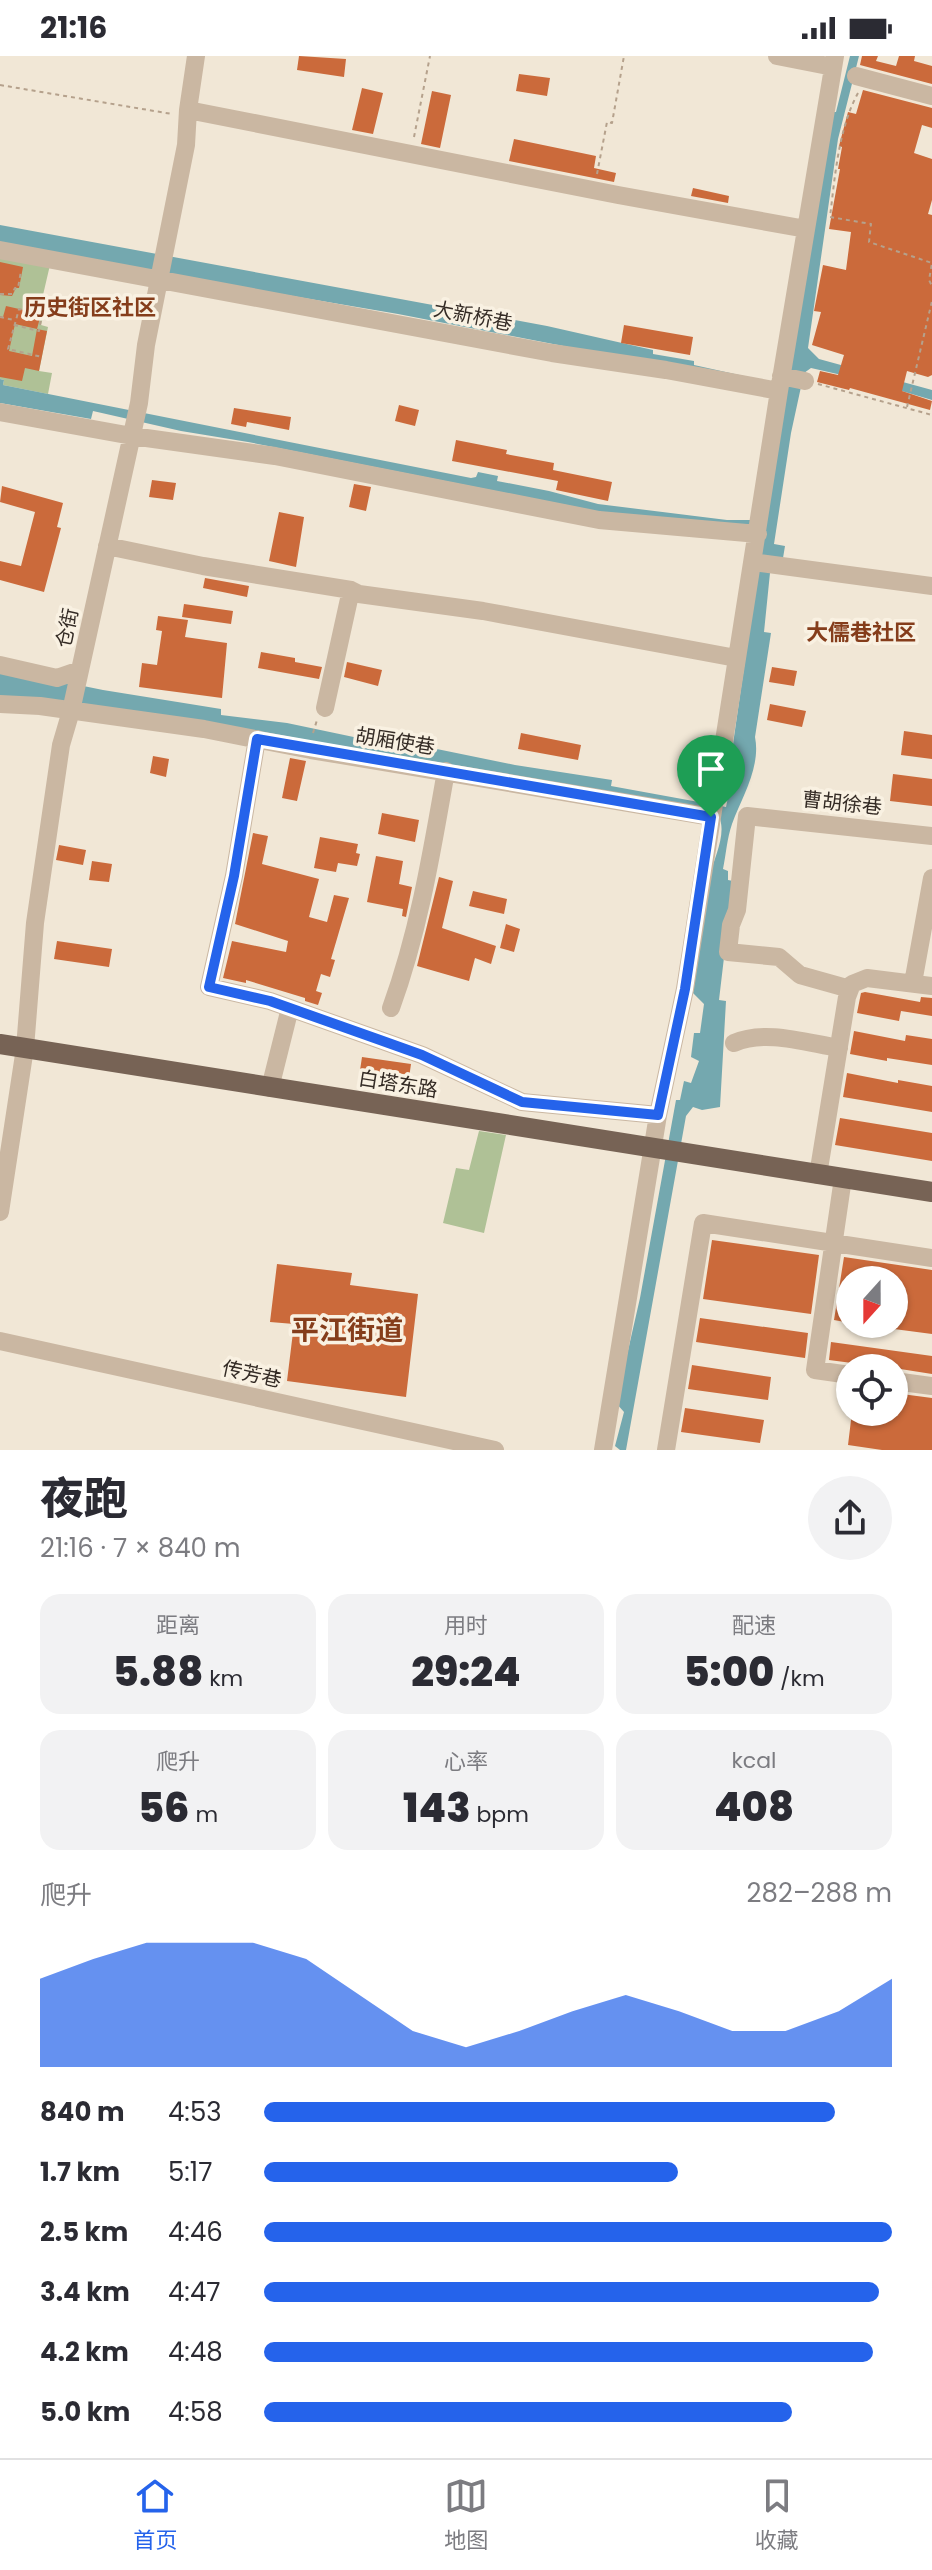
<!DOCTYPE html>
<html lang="zh">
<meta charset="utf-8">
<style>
body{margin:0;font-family:Poppins,"Noto Sans SC",sans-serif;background:#f2f2f3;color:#2b2b33;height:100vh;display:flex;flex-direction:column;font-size:30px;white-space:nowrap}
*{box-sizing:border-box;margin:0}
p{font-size:26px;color:#7c7c81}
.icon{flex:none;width:44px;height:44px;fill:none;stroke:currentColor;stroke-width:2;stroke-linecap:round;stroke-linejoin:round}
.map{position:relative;height:1394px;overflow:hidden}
.drawer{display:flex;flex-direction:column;background:#fff;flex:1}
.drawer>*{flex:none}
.needle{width:52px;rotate:201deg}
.fabs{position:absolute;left:836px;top:1210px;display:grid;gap:16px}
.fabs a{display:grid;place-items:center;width:72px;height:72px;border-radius:50%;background:#fff;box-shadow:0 2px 6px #0004;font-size:40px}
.pin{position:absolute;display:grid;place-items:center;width:68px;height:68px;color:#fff;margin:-82px -34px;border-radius:50% 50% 50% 0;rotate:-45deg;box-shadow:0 0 8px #0007}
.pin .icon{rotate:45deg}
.round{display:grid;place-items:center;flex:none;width:84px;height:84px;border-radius:42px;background:#f2f2f3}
.head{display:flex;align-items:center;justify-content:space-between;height:136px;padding:0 40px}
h1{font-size:44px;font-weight:800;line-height:60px}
.metrics{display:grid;grid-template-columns:repeat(3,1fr);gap:12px;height:136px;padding:8px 40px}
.metrics div{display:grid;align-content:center;border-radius:20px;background:#f2f2f3;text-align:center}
.metrics b{font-size:40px;font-weight:800}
.metrics small{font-size:22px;font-weight:400}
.metrics p{font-size:22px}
.chart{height:224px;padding:16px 40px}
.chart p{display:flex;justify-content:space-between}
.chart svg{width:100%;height:144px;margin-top:8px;fill:#2563eb;opacity:.7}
ul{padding:0 40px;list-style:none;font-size:26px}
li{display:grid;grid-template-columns:128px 96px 1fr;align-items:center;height:60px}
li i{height:20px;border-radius:10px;background:#2563eb}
.status{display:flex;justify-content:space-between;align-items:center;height:56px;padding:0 40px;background:#fff;direction:ltr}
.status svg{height:22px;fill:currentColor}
.tabs{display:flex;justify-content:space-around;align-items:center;height:112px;border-top:2px solid #e1e1e2;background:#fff;font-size:22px;color:#7c7c81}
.tabs a{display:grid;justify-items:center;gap:4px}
.tabs .on{color:#2563eb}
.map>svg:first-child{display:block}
.green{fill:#afc196}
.water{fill:#74a8af}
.building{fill:#cb6a3b;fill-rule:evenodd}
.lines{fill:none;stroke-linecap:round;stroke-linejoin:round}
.path{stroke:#b5a18c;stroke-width:2;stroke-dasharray:4 4;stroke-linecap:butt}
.minor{stroke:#cab7a2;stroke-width:18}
.major{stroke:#776355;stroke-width:20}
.route-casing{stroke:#fff;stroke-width:16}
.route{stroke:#2563eb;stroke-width:10}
.labels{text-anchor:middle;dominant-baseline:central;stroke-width:7;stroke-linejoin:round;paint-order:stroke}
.street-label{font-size:20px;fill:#342b25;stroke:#f9f1e2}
.neighbourhood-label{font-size:22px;font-weight:bold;fill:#853d1b;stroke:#f9f1e2}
.district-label{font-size:28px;font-weight:bold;fill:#853d1b;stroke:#f9f1e2}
</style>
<div class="status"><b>21:16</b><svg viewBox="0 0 49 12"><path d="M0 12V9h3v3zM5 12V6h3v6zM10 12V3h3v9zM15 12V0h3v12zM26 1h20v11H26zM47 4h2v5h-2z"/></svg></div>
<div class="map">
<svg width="932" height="1394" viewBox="0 0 932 1394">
<rect width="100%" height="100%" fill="#f1e7d6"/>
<!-- green -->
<path class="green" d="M0,198L50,209L43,239L48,241L41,269L48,271L39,315L52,317L48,338L3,329L4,324L0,323Z
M479,1075L506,1079L484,1177L443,1167L456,1112L469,1114Z"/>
<!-- water -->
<path class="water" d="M850,0H859L838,83L808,292L819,303L932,334V344L868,325L811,312L804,317L791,377L774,488L785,490L783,502L771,507L764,576L771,577L755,681C761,711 742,741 732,768C727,782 726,799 723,813L728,815V824L733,825L719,944L726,945L720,1051L702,1054L693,1051L686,1060L626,1394H620L615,1390L624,1356L616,1347L640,1242L676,1044H680L684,1025L691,1027L699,1005L691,1001L694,977H700L704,948L693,937C699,898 704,859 710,820C714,801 727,779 719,760L0,641V613L103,634L221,653V659L287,667L387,688L388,683L515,709L612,724L611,730L726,751L735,707L731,705L734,681L764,472L631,462L248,386L181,375L93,355L91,363L0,347V323L4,324L3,329L471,422L476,421L478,416L498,420L497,425L549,435L598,448L727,464H765L784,333L398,258L0,190V169L547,270L653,294V298L694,305V309L784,329L830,56H836Z"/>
<!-- building -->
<path class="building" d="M299,0L346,3L344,21L297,14Z
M862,0H878L876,5L896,10L899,0H915L914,5L932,10V28L860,9Z
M519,18L550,22L547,40L516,35Z
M362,32L383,37L373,78L352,74Z
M863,34L932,52V72L922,69L914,97L932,103V144L928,158L932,159V319L928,321L907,315L902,335L932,345L930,354L850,332L849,334L817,326L820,315L838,319L844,299L812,289L821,256L814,255L823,209L846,214L851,176L829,173L840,113H838L842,91L839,90L848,56L856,58Z
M432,35L451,39L440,92L421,88Z
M514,83L596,100L594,112L616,117L614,126L509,105Z
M693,132L729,140L728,147L691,140Z
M0,206L23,211L19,232H16L12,240L0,239Z
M6,250L41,258L37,273L47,275L39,315L25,312L22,325L0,321V260L3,261ZM15,268L37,273L32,300L9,295Z
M624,269L693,281L690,299L621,287Z
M399,349L419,354L415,370L395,365Z
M234,352L291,361L289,374L247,366L246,371L231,368Z
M456,384L507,394L506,398L554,407L553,414L612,426L608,445L556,434L558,425L452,405Z
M152,424L176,427L173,444L149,441Z
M354,428L371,431L366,455L349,451Z
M2,430L63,447L57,471L61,472L44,536L0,524V505L21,510L35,456L0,446Z
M279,456L304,461L296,511L269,505Z
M205,522L249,530L247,541L203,532Z
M184,548L233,555L231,568L182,561Z
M158,560L188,564L185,581L227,587L222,642L139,631L142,607L157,609L162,575L156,574Z
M261,596L295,602V606L322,611L319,623L258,612Z
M347,606L382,614L378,630L344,621Z
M772,611L797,615L794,630L769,626Z
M770,648L806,655L802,671L767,664Z
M904,675L932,679V703L901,699Z
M521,677L581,689L578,704L518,693Z
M153,700L169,703L166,721L150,717Z
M290,702L306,705L297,745L282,742Z
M893,718L932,723V750L890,745Z
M382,757L419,764L415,786L378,778Z
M253,777L268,780L262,808L319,823L309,861L327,866L334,839L349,842L331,903L335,904L330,921L321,918L316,935L322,937L318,949L305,945V942L246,924V927L223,922L232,885L286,896L288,885L235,868Z
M320,781L358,788L356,797L360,798L357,810L338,807L336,816L314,812Z
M59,789L86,794L83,809L56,804Z
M376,800L403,805L399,828L412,831L406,861L402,860L403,853L367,846Z
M92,805L112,808L109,826L89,824Z
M439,821L453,825L442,872L496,890L491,908L475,902L469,925L417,910Z
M473,835L507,843L504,858L469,850Z
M506,868L520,873L514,896L500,892Z
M57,885L112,893L109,911L54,903Z
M865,936L920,946L921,941L932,942V960L901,955L899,965L857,957L861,937Z
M854,975L905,985L906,979L932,983V1009L887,1002V1005L850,998Z
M362,1001L411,1008L408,1029L359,1021Z
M847,1017L898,1027V1024L932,1030V1056L843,1041Z
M840,1062L932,1077V1105L835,1089Z
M712,1184L819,1199L811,1258L703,1243Z
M844,1201L932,1214V1278L894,1273L898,1224H850V1267L834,1264Z
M277,1208L352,1217L350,1229L418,1238L406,1341L287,1325L294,1268L270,1266Z
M700,1262L808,1277L805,1302L696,1286Z
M831,1286L932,1300V1318L894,1312H859L852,1307L829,1304Z
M692,1309L771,1321L768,1344L688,1333Z
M894,1337L932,1342V1394H882L848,1389L852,1356H894Z
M685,1352L764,1364L760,1387L681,1376Z"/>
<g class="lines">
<!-- path -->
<path class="path" d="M0,29L172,58
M858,37C838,74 835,121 830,161L871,168L869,186L932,207L929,224L932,230
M414,81L430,0
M597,118L607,66L612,67L624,0
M0,238H12L15,232H18L21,215
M0,261L14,264
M14,269L39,275L42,258L19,253L8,293L42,301
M818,328L932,359
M907,351L932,245
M313,677L317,664"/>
<!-- minor -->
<path class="minor" d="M777,0L833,11
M856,20L932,40
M188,54L618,139L806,173
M0,194L552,297L666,314L779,335
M781,320L805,325
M0,356L132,380L275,400L599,464L758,478
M107,490L203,510L351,534L359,538L483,555L736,602
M753,506L932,530
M0,609L57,622L80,614
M0,648L40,650L204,673L311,694L712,761
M325,652L351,534
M257,683L234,820L209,931L270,945L380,984L422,999L522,1046L658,1059
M913,927L932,822
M850,933L800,919L779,901L728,896L731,869L737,854L747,760L932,780
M391,952C419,875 432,795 446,715
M734,987C765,973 807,987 839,992
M270,1032L290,952
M818,1119L847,941L852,928L867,922L932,930
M843,1122L815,1314L850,1319
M0,1156L25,992L35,867L61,689L71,655L139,347L146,289L186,89L188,54L196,0
M0,1285L495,1394
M894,1325L932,1330
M603,1394L658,1059L685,933L779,335L835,0
M666,1394L703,1167L932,1202"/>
<!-- major -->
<path class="major" d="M0,988L932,1136"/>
</g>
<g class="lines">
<defs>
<path id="route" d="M257,683L711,761L685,933L658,1059L522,1046L422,999L380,984L270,945L209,931L234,820Z"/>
</defs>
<!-- route casing -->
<use href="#route" class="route-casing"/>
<!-- route -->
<use href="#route" class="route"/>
</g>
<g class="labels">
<!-- street labels -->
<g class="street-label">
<text transform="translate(473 260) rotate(11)">大新桥巷</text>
<text transform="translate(67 572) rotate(-78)">仓街</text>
<text transform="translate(395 685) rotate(9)">胡厢使巷</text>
<text transform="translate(842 747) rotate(6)">曹胡徐巷</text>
<text transform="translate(398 1028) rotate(9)">白塔东路</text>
<text transform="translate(252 1318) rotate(12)">传芳巷</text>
</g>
<!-- neighbourhood labels -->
<g class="neighbourhood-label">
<text x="90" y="251">历史街区社区</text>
<text x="861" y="576">大儒巷社区</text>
</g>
<!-- district labels -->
<g class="district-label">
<text x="347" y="1274">平江街道</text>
</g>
</g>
</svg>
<div class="fabs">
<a><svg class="needle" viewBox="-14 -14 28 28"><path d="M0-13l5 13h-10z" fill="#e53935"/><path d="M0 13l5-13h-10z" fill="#7c7c81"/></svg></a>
<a><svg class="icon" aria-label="locate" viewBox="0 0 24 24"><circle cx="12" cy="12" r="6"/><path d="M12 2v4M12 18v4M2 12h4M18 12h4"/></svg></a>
</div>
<div class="pin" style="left:711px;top:761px;background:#1e9e55"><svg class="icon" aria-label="arrive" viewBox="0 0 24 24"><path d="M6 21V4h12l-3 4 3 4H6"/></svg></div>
</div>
<section class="drawer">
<div class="head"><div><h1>夜跑</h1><p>21:16 · 7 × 840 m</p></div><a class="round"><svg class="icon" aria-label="share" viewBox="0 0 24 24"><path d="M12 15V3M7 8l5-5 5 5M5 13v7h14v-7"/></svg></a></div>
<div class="metrics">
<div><p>距离</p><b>5.88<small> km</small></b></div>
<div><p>用时</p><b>29:24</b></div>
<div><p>配速</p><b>5:00<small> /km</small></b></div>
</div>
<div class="metrics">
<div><p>爬升</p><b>56<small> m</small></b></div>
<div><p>心率</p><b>143<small> bpm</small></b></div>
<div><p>kcal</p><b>408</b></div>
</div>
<div class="chart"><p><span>爬升</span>282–288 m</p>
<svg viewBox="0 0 160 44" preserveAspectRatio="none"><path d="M0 44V17L10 11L20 6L30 6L40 6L50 11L60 22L70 33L80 38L90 33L100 27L110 22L120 27L130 33L140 33L150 27L160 17V44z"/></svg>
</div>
<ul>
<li><b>840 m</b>4:53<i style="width:91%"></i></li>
<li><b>1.7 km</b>5:17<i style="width:66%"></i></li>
<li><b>2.5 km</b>4:46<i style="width:100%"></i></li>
<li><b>3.4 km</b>4:47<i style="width:98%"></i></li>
<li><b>4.2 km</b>4:48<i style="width:97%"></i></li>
<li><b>5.0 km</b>4:58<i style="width:84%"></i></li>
</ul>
</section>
<nav class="tabs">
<a class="on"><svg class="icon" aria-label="home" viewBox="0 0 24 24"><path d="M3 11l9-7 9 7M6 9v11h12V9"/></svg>首页</a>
<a><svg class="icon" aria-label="map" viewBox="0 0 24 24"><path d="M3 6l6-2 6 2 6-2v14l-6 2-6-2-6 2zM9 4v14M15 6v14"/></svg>地图</a>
<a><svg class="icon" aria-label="saved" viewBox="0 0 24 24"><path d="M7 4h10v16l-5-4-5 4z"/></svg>收藏</a>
</nav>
